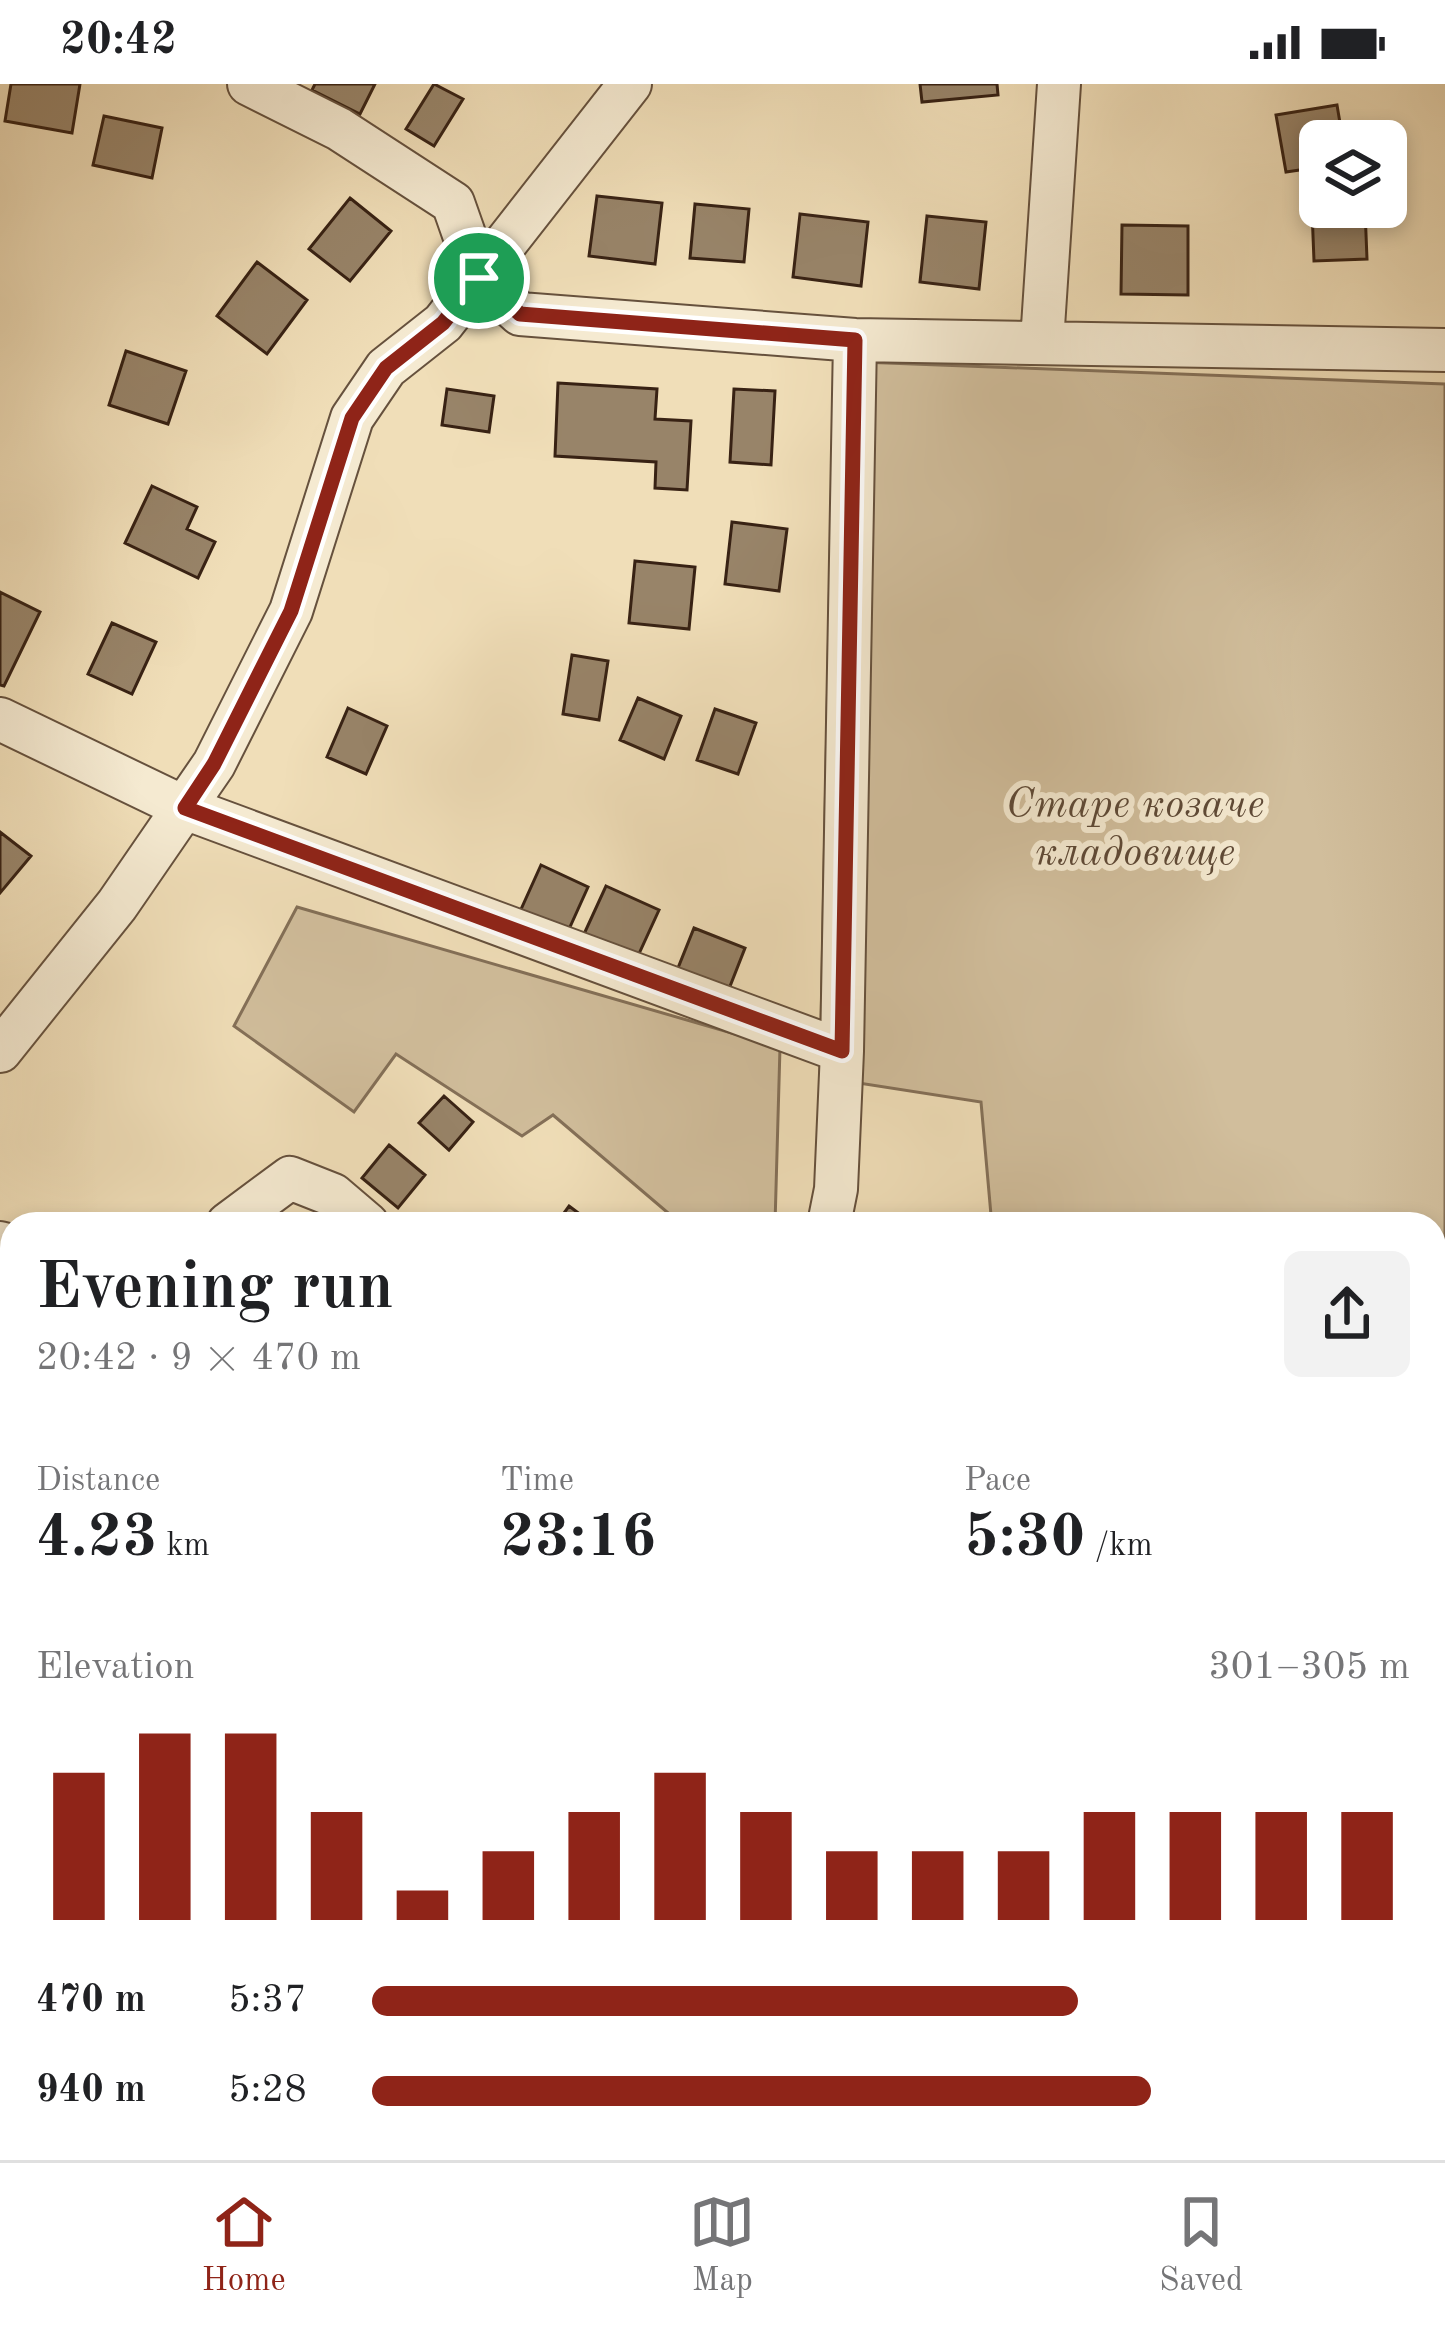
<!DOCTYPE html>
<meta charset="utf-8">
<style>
body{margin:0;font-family:"Old Standard TT",serif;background:#f2f2f2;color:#202124;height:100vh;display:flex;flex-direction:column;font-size:45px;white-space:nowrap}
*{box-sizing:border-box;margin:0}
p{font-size:39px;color:#757577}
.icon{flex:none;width:66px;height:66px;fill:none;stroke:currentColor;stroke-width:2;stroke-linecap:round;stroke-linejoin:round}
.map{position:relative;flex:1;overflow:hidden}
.details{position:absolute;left:0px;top:1128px;width:1446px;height:948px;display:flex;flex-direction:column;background:#fff;border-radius:36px 36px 0 0;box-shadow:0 6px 18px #0003}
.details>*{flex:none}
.tools{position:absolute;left:1299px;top:36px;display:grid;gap:24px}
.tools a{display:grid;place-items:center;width:108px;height:108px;border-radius:18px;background:#fff;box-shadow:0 6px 18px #0003;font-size:60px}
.pin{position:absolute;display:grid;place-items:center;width:102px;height:102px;color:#fff;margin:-51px;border:6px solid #fff;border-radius:50%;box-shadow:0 3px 12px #0007}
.round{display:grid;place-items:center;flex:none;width:126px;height:126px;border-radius:18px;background:#f2f2f2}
.head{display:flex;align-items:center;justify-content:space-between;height:204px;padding:0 36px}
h1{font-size:66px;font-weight:700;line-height:90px}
.figures{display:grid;grid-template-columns:repeat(3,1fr);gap:18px;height:204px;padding:12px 36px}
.figures div{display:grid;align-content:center}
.figures b{font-size:60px;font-weight:700}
.figures small{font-size:33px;font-weight:400}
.figures p{font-size:33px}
.chart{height:336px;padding:24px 36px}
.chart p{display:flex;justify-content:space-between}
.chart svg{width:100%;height:216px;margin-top:12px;stroke:#8f2418;stroke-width:6}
ul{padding:0 36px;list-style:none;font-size:39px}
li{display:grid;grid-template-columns:192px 144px 1fr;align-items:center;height:90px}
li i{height:30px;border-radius:15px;background:#8f2418}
.status{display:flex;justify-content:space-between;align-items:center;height:84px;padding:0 60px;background:#fff;direction:ltr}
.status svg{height:33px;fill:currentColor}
.tabs{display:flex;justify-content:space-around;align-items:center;height:168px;border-top:3px solid #e0e0e0;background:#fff;font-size:33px;color:#757577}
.tabs a{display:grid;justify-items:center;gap:6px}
.tabs .selected{color:#8f2418}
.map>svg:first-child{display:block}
.green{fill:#d1be9c;stroke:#847058;stroke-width:3}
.building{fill:#988469;stroke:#382214;stroke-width:3}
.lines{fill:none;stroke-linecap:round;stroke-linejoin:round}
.minor-casing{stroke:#66513d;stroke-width:46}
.minor{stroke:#f5ead1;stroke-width:42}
.route-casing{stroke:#fff;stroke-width:24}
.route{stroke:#8f2418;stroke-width:15}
.labels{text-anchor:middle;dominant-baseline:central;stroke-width:12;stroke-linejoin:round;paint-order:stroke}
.park-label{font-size:42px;font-style:italic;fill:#5e4936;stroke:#f5ead1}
</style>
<div class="status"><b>20:42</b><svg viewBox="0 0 49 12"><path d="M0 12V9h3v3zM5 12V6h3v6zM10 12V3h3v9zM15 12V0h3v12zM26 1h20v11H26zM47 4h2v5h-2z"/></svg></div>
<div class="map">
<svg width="1445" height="2076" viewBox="0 0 1445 2076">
<rect width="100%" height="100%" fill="#f0deb8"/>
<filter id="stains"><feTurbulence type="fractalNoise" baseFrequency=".00167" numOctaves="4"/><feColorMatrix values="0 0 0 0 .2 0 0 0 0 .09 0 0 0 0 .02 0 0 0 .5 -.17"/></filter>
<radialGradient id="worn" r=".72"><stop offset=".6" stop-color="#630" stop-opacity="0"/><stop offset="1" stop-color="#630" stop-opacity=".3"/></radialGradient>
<!-- green -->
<path class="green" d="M834,277L1445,300V1258L1434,1255V1140H1021L991,1131L981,1018L820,993Z
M297,823L780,963L775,1140H681L553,1031L522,1052L396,970L354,1028L234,942Z
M979,2064H1429L1440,2076H968Z"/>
<!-- building -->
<path class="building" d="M11,0H80L72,49L5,37Z
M315,0H375L360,30L312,6Z
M434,0L463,15L434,62L406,45Z
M920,0H997L998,11L922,18Z
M1337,21L1343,57H1320V83L1286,88L1276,31Z
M104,32L162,44L152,94L93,81Z
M597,112L662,119L655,180L589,172Z
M350,114L391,147L350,197L309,165Z
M695,120L749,125L744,178L690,174Z
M1365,125L1367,175L1314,177L1312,126Z
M800,130L868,138L861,202L793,193Z
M927,132L986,138L979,205L920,198Z
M1122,141L1188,142V211L1121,210Z
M257,178L307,216L267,270L217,232Z
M126,267L186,287L168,340L109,321Z
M558,299L657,305L655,335L691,337L687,406L655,404L656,378L555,372Z
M447,305L494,312L489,348L442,341Z
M734,305L775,307L771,381L730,378Z
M152,402L197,423L187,445L215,458L198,494L125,459Z
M732,438L787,445L779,507L725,500Z
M635,477L695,483L689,545L629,539Z
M0,508L40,528L4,602L0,601Z
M112,539L156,558L132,610L88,590Z
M572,571L608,577L599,636L563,630Z
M638,614L681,632L664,675L620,656Z
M348,624L387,642L366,690L327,673Z
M715,625L756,639L738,690L697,676Z
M0,748L31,772L0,809Z
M541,781L588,803L565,854L518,832Z
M606,802L659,826L637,874L584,850Z
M694,844L745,864L725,915L674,894Z
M444,1012L473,1038L449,1066L419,1039Z
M389,1061L425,1091L398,1124L362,1094Z
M569,1122L593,1140H556Z
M0,1239L12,1245V1284L0,1277Z
M12,1322V1373L11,1374L0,1364V1336Z
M12,1532V1571L0,1558V1544Z
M0,1752L12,1766V1796L0,1807Z
M1439,1809L1445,1815V1880L1434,1890V1813Z
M245,2064H265L276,2076H232Z
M767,2064H805L791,2076H777Z"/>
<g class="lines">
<defs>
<path id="minor" d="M249,0L339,45L453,119L479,193L520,230L855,256L1445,266
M1042,258L1059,0
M0,635L185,724L842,967
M0,967L117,821L214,680L291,527L352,334L386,284L443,239L630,0
M228,1140L290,1094L333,1111L367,1140
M829,1140L836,1105L842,967L855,256
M0,1159L12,1162
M1434,1534L1445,1519
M0,1615L12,1628
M0,1728L12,1717
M1434,1967L1445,1980
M380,2064L390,2076
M84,2076L95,2064
M959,2076L970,2064"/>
</defs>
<!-- minor casing -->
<use href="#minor" class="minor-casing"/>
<!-- minor -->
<use href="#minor" class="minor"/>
</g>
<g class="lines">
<defs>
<path id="route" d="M479,194L520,230L855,256L842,967L185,724L214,680L291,527L352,334L386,284L443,239Z"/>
</defs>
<!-- route casing -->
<use href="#route" class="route-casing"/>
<!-- route -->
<use href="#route" class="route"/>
</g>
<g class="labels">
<!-- park labels -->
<g class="park-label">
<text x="1135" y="722">Старе козаче<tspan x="1135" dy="48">кладовище</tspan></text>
</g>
</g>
<rect width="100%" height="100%" filter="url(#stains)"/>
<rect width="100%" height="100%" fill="url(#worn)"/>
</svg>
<div class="tools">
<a><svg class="icon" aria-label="layers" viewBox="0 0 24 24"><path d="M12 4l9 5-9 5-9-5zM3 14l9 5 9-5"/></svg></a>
</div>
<div class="pin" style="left:479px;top:194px;background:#1e9e55"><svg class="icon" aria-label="arrive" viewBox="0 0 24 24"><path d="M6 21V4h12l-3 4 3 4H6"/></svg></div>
<section class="details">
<div class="head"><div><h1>Evening run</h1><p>20:42 · 9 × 470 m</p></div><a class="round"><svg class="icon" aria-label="share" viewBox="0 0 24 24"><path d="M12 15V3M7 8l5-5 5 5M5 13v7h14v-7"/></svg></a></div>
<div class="figures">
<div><p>Distance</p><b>4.23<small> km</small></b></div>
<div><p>Time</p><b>23:16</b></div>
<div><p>Pace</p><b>5:30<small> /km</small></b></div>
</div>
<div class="chart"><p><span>Elevation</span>301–305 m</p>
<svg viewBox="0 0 160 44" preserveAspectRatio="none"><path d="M5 44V14M15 44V6M25 44V6M35 44V22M45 44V38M55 44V30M65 44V22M75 44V14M85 44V22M95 44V30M105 44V30M115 44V30M125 44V22M135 44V22M145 44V22M155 44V22"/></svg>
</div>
<ul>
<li><b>470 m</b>5:37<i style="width:68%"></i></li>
<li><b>940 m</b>5:28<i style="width:75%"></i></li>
</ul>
</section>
</div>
<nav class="tabs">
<a class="selected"><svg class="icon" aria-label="home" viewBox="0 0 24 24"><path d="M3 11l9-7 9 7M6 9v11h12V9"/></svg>Home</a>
<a><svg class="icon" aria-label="map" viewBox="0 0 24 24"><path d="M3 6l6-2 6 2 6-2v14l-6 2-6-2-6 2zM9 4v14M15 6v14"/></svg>Map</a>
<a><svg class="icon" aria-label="saved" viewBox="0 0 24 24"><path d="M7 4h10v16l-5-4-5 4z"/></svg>Saved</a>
</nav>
